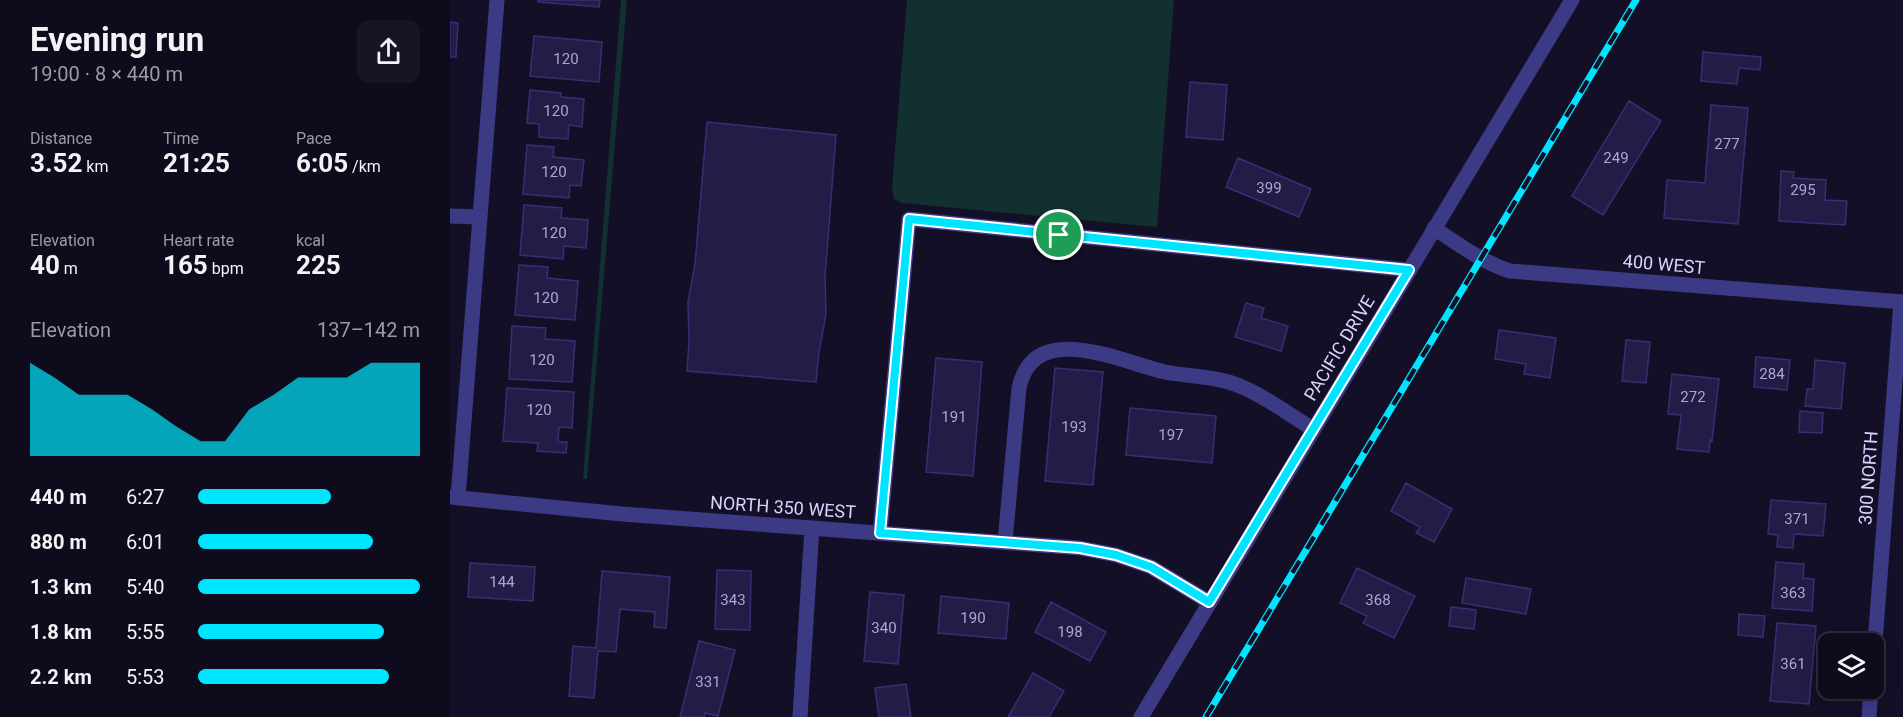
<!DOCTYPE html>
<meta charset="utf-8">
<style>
body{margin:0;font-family:Roboto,sans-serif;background:#171425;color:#f1f3f6;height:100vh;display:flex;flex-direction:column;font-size:22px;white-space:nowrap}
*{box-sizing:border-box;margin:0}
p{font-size:20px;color:#9b9ba3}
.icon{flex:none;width:33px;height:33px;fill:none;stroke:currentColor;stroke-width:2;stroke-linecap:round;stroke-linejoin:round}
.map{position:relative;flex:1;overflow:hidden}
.panel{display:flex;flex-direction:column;background:#0e0b1c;width:450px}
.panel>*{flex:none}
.buttons{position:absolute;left:1368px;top:633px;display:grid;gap:12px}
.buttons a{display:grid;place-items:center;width:66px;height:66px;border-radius:12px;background:#0e0b1c;box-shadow:0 3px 15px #0003,0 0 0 2px #2e2b3b;font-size:30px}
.pin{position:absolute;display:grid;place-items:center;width:51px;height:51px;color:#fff;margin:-26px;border:3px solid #fff;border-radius:50%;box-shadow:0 2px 6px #0007}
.round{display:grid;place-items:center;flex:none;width:63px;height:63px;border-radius:12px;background:#171425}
.summary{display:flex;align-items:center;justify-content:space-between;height:102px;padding:0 30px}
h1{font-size:33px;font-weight:700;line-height:45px}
.figures{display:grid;grid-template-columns:repeat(3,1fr);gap:9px;height:102px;padding:6px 30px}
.figures div{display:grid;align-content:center}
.figures b{font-size:26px;font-weight:700}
.figures small{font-size:16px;font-weight:400}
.figures p{font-size:16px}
.chart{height:168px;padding:12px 30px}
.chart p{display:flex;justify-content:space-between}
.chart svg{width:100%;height:108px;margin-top:6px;fill:#00e5ff;opacity:.7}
ul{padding:0 30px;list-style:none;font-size:20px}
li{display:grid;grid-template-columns:96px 72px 1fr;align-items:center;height:45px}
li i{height:15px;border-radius:8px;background:#00e5ff}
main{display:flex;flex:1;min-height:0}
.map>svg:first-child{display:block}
.green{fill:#12302f}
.building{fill:#241b47;stroke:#3b2d73;stroke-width:1.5}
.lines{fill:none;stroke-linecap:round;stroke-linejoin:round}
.minor{stroke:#3d3a85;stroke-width:15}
.rail-casing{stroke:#00e5ff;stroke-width:7}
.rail{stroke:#130f26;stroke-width:4.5;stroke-dasharray:14;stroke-linecap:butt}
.route-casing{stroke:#fff;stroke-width:12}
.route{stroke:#00e5ff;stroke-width:8}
.labels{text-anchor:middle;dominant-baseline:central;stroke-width:4.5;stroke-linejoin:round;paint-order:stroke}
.number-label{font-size:15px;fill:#aca6d1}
.street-label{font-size:18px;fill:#d9d4ff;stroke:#130f26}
</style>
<main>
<section class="panel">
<div class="summary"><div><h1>Evening run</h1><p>19:00 · 8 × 440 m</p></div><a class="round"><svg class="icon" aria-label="share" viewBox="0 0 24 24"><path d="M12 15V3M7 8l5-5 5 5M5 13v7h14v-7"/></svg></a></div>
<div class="figures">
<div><p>Distance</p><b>3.52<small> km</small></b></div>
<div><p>Time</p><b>21:25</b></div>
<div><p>Pace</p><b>6:05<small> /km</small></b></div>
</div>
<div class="figures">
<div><p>Elevation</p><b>40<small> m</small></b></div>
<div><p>Heart rate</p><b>165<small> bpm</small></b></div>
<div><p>kcal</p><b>225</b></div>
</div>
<div class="chart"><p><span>Elevation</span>137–142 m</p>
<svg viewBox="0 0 160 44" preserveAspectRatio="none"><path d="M0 44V6L10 12L20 19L30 19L40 19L50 25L60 32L70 38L80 38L90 25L100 19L110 12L120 12L130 12L140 6L150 6L160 6V44z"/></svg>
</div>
<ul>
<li><b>440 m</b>6:27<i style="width:60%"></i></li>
<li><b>880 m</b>6:01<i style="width:79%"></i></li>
<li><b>1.3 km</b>5:40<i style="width:100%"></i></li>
<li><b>1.8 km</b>5:55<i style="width:84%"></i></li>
<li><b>2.2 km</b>5:53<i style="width:86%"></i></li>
</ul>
</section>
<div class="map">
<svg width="1453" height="717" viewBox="0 0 1453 717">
<rect width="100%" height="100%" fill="#130f26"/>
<!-- green -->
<path class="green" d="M171,0H177L137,479H133Z
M457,0H724L707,227L452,203L444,199L442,188Z"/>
<!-- building -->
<path class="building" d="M88,0H150L149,7L88,2Z
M0,22L8,23L6,57H0Z
M84,36L152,42L149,82L80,76Z
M1253,52L1311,57L1310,70L1289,68L1287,84L1251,81Z
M740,82L777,85L773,140L736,137Z
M80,90L111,93V97L134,99L132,127L119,125L118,139L89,137V124L77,123Z
M1179,101L1211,121L1153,215L1122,196Z
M1261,105L1298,108L1288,224L1214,218L1217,180L1255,183Z
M257,122L386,135L375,276L376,314L369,352L366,382L237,371L239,342L238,302L245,264Z
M77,145L104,147L103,157L134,160L131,186L120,185L119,198L73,194Z
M788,158L861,189L849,217L776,187Z
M1331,171L1344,172L1343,178L1376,180L1375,200L1397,201L1395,225L1329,221Z
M74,205L112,208L111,218L138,220L136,248L114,246L113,259L70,255Z
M69,265L98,267L97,278L128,281L125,320L65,315Z
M796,303L814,308L811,318L838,326L831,351L785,337Z
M62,326L96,328L95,339L125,341L122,382L59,379Z
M1049,330L1106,338L1100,378L1074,374L1076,364L1045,359Z
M1176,340L1200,342L1196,383L1172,381Z
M1306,357L1340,360L1337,390L1304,387Z
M486,358L532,362L523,476L476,472Z
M1365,360L1395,363L1391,409L1355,406L1357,389H1363Z
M605,368L653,372L643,485L595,481Z
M1222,374L1269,379L1262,441L1260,440L1259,452L1227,449L1231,415L1218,414Z
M57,388L124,392L122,428L109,427L108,442H117L116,453L87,451L88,443L53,441Z
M680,408L766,416L762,463L676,455Z
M1350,411L1373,413L1372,433L1349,432Z
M956,483L1002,509L984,542L966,533L970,527L941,511Z
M1321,500L1376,504L1373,536L1344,534L1343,548L1327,547L1328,535L1318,534Z
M1326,562L1354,564L1353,578L1364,579L1362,611L1322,608Z
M20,563L85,567L83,601L18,597Z
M907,568L965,596L944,638L913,623L917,616L890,603Z
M267,570L301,571L300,630L265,629Z
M152,571L220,577L216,628L204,627L205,612L170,609L166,652L148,651L144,698L119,696L123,646L146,648Z
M1016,578L1081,589L1076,614L1012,603Z
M420,592L454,595L448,664L414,661Z
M491,596L559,603L556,639L488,633Z
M601,602L656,632L640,661L585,632Z
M1001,607L1026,610L1024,629L999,626Z
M1289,614L1315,616L1313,637L1288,635Z
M1327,623L1366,626L1359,704L1320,701Z
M249,641L285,650L268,716L255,713L254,717H230Z
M583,673L614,691L599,717H558Z
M456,684L461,717H429L425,688Z"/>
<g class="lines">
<!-- minor -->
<path class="minor" d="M0,216L28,217
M984,228C1008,244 1032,262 1060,271L1453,302
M0,497L172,514L630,548L666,555L701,567L759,602
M8,498L47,0
M430,533L459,219L959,270
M555,542L569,388C584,318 671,362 715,372C741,377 769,376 792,387C815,396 841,416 863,429
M1424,656L1451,302
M350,717L362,528
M691,717L1122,0
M1419,717L1421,688"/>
<defs>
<path id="rail" d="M756,717L1186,0"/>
</defs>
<!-- rail casing -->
<use href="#rail" class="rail-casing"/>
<!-- rail -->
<use href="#rail" class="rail"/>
</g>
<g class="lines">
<defs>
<path id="route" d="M459,219L909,265L959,270L759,602L701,567L666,555L630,548L430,533Z"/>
</defs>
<!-- route casing -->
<use href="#route" class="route-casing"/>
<!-- route -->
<use href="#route" class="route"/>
</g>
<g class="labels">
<!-- number labels -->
<g class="number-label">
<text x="116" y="59">120</text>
<text x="106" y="111">120</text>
<text x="1277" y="144">277</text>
<text x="1166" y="158">249</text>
<text x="104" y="172">120</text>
<text x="819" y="188">399</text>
<text x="1353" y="190">295</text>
<text x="104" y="233">120</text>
<text x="96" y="298">120</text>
<text x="92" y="360">120</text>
<text x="1322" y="374">284</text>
<text x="1243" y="397">272</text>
<text x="89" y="410">120</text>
<text x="504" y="417">191</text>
<text x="624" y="427">193</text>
<text x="721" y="435">197</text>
<text x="1347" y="519">371</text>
<text x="52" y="582">144</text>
<text x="1343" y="593">363</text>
<text x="283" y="600">343</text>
<text x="928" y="600">368</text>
<text x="523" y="618">190</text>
<text x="434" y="628">340</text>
<text x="620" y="632">198</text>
<text x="1343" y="664">361</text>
<text x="258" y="682">331</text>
</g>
<!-- street labels -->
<g class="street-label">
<text transform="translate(1214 264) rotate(5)">400 WEST</text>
<text transform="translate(889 348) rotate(-59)">PACIFIC DRIVE</text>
<text transform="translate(1418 478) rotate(-86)">300 NORTH</text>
<text transform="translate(333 507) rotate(4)">NORTH 350 WEST</text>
</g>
</g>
</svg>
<div class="buttons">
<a><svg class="icon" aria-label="layers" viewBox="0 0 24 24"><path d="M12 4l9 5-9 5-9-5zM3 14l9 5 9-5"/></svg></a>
</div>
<div class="pin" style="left:609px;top:235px;background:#1e9e55"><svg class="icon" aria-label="arrive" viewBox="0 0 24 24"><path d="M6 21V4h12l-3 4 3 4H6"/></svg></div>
</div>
</main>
